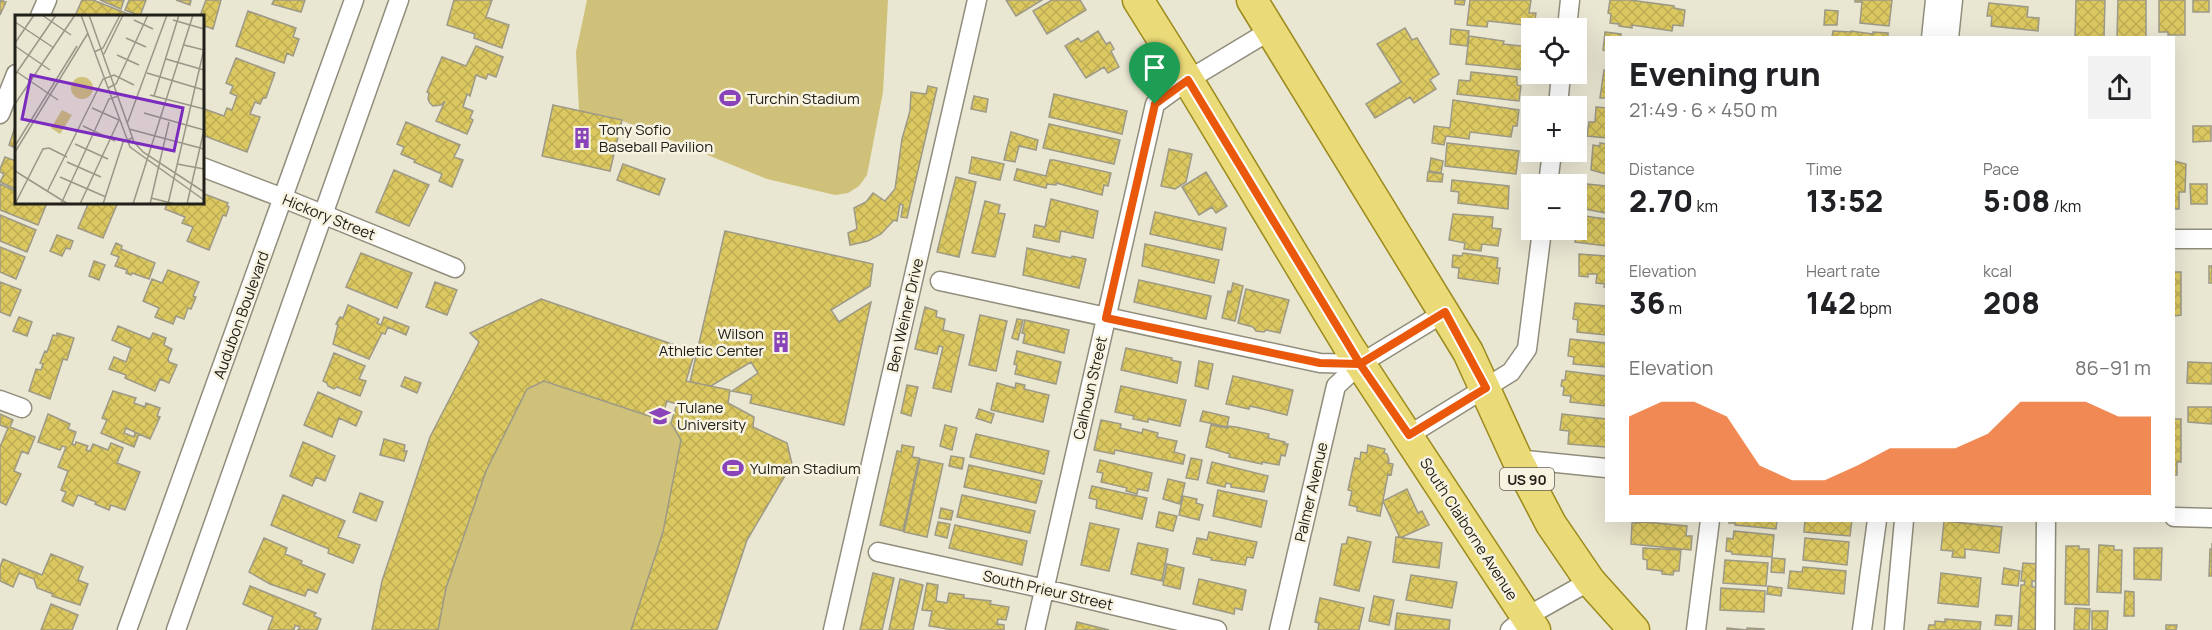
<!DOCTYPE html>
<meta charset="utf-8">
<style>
body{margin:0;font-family:Manrope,sans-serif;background:#f2f2f2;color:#202124;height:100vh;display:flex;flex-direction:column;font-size:22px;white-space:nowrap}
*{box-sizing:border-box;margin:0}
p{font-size:20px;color:#757577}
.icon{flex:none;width:33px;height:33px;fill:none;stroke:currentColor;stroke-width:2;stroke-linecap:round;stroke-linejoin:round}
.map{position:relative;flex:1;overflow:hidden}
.panel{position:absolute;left:1605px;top:36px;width:570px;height:486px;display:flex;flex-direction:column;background:#fff;border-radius:0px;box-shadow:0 6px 24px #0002}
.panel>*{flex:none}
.buttons{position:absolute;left:1521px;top:18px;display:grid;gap:12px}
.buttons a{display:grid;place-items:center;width:66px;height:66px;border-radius:0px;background:#fff;box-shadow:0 6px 24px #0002;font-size:30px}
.pin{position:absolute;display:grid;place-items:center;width:51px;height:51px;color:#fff;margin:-62px -26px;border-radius:50% 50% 50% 0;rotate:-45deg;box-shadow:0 0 6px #0007}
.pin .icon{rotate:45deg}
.round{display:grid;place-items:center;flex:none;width:63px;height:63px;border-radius:0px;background:#f2f2f2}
.overview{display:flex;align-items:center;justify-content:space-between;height:102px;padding:0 24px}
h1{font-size:33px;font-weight:800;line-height:45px}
.stats{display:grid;grid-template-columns:repeat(3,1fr);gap:9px;height:102px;padding:6px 24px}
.stats div{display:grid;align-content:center}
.stats b{font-size:30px;font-weight:800}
.stats small{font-size:16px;font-weight:400}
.stats p{font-size:16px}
.chart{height:168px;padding:12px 24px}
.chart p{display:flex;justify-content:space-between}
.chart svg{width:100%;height:108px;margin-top:6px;fill:#ea580c;opacity:.7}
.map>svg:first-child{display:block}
.park{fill:#cfc179}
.building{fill:url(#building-cross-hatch);stroke:#9d9987;stroke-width:1.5}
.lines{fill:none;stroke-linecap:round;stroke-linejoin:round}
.street-casing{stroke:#918d7c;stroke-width:21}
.primary-casing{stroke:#9c8a1c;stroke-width:33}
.street{stroke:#fff;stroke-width:18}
.primary{stroke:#ebdb78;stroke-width:30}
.route-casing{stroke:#fff;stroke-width:12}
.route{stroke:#ea580c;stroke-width:8}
.labels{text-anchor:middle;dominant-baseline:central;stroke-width:5;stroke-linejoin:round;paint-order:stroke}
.shield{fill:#f7f3e0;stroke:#615f55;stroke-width:1.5}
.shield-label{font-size:14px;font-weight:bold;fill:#212019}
.poi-label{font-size:15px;fill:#212019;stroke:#f7f3e0;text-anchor:start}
.street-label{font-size:15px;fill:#212019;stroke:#f7f3e0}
.inset-road{fill:none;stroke:#999788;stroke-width:1.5}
.view{fill:#7b2cbf;fill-opacity:0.15;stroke:#7b2cbf;stroke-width:3}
.inset-edge{fill:none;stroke:#212019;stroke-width:3}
</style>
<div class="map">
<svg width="2212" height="630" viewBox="0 0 2212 630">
<defs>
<pattern id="building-cross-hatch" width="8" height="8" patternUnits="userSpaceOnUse" patternTransform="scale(1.5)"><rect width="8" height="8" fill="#dcc861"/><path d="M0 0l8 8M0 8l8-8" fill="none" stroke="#bcac54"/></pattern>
</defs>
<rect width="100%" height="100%" fill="#e9e6d2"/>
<!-- park -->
<path class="park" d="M587,0H888L883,92L867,175L859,186L848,193L835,195L767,179L623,121L579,111L576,52Z
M544,381L671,423L681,440L663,532L631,630H438L446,588L486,471L527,389Z"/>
<!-- building -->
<path class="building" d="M0,0L6,2L0,15Z
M82,0H93L133,16H75Z
M100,0H124L121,9Z
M129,0H146L140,16L125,10Z
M176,0H191L190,5Z
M206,0H221L213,29L202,25V16H200Z
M274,0H305L301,12L272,4Z
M454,0H492L486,17L509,25L502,48L474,38L475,34L447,25Z
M1006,0H1042L1016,16Z
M1052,0H1080L1086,10L1047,34L1033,11Z
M1455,0H1465L1464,5L1455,4Z
M1470,0H1531L1529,13H1536L1534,26L1488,21L1487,27L1467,25Z
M1610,0H1630L1674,6V8L1685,10L1683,26L1673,25L1672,31L1632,25V28L1619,26V24L1610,23L1611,14L1608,13Z
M1855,0H1892L1889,26L1860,23L1862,2H1855Z
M2076,0H2105L2104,38H2075Z
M2118,0H2146V38H2117Z
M2159,0H2185V35H2168V32H2159Z
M2193,0H2209V12H2193Z
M1989,3L2028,7L2027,17L2039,18L2038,31L1991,26L1992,16H1987Z
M1825,10L1838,11L1837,25H1824Z
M248,11L296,28L293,37L299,39L293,56L287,53L284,63L236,46Z
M1405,28L1412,40L1417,38L1439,74L1430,80L1436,89L1414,103L1410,97L1375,118L1366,104L1401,82L1377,44Z
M1451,29L1469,31L1467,46L1450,44Z
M1098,31L1106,44L1110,42L1114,49L1111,51L1119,67L1108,73L1104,67L1086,78L1065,46L1078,38L1081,42Z
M1833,31L1851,32V31L1873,34V32L1888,33V38H1826L1832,37Z
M1605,32L1621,34V37L1624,38H1606V51L1603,50Z
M1469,36L1504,41L1503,44L1532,47L1530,63L1524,62L1523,70L1466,64Z
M476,46L503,57L496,77L488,74L486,79L476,75L470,96L467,94L463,107L473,111L470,118L473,120L467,134L436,121L445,101L441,105L433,106L430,103L428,99L429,93L427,92L442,57L466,66Z
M236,58L275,73L266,98H263L260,104L255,102L250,114L260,117L247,152L202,135V108L224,116L227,108L232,110L237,96L230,93L233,86L226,83Z
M1604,70H1606V98H1600Z
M1471,72L1517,77V85L1521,86L1519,101L1457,94L1459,80L1470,81Z
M928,86L937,88L907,218L901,217L903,205L900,204L897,221L894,220L881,234L868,241L850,245L848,233L857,229L854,208L866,202L873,193L885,201L895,189L902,139L910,111L911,92L926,94Z
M1054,94L1127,111L1122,134L1049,117Z
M974,96L988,99L986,112L971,109Z
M1453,100L1519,110L1517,126H1513L1511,137L1470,132L1469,139L1446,136L1444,145L1432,143L1434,126L1450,128Z
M553,105L622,120L610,171L542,156Z
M1596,107L1606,108V138L1587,136L1589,122H1595Z
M406,122L460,145L454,157L463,160L452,187L439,181L442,174L414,162L415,160L401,154L404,147L397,144Z
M16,124V148L9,145Z
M1049,124L1120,140L1114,164L1043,148Z
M2193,126H2211V141L2193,142Z
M1011,132L1038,140L1036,150L1019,146L1015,162L1004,160Z
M1447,143L1519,151L1516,174L1445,166Z
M1600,143L1606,144V174L1591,170L1593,145L1600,146Z
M1169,149L1192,154L1186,182L1175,189L1161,186Z
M5,157L16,161V189L0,182L4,174L0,172V169Z
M972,157L1004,164L1000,180L969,173Z
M1431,158L1443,161L1441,173L1429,171Z
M1050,160H1054L1111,173L1108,186L1104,185L1102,195L1056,183V185L1047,184L1046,188L1014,180L1017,169L1046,176Z
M2174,161L2186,164L2185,192H2179V209H2174Z
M623,164L665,179L659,195L617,180Z
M394,170L429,185L409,226L376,212Z
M1206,172L1227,206L1216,213L1212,207L1199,215L1182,187Z
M1428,172L1443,174L1442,182L1427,181Z
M956,177L976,182L959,257L937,252Z
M1452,180L1509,186L1508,209L1458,203L1459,192L1451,191Z
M0,184L16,191V202L47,203L38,225L0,210Z
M1587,184L1606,186V213L1584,209Z
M2190,184H2207V204H2191Z
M202,193L228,203L227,206L229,207L226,216L223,215L209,250L187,241L193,227L182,223L185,217L165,209L168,202H202Z
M1051,199L1098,211L1093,238L1061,231L1059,242L1033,237L1035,225L1045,227Z
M985,201L1000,205L998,213L1005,214L995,257L972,253Z
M89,202H118L103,238L78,228Z
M1155,212L1226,228L1222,250L1150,234Z
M1453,214L1493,217L1492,228L1501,229L1498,246L1482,244L1481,251L1464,249L1465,243L1449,240Z
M0,215L36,230L27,252L0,241Z
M1584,216L1606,219V246L1575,242L1578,219L1584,220Z
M725,231L873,264L870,286L831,310L839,322L871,302L844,425L750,403L752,395L732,391L758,373L751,362L711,386L690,382Z
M57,235L73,241L70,249L66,248L62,256L50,251Z
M116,243L122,246L121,249L155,263L149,279L132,273L131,275L126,273L127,270L115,266L119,257L111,254Z
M1145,244L1219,260L1214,283L1142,266Z
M0,247L25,257L16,279L0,272Z
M1027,248L1071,258L1072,256L1086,259L1079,288L1023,275Z
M361,253L412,273L397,308L346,287Z
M1463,253L1498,258L1497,268H1500L1498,284L1458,278L1459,268L1452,267L1453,255L1462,256Z
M1579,254L1606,256V287H1604L1605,284L1596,283L1597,274H1588V277L1579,276Z
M94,261L105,265L99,280L89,276Z
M2209,266H2212V283H2209Z
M168,270L199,282L193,296L196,297L191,309L188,308L184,319L176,316L173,324L155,317L159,308L143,301L152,279L162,283Z
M2174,272H2181V315L2174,316Z
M1139,280L1211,296L1206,319L1134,302Z
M0,282L21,290L10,316L0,312Z
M435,282L457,290L447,315L426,307Z
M1233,283L1243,286L1235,321L1222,318L1228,291L1231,292Z
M1246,289L1289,300L1280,333L1266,330L1264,332L1256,331L1253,327L1238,323Z
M541,299L695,352L686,381L730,390L728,403L754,417L753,427L787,443L792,464L747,540L717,630H631L663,532L681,440L671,423L677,404L667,401L661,420L544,381L527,389L486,471L446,588L438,630H372L382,581L430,437L479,342L470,333Z
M1575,303L1606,306V335L1577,332L1578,320L1573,319Z
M348,305L379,319L377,323L381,325L384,317L409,327L406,335L388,327L385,334L382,333L369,359L333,344L338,325L336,324L340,317L343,318Z
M925,307L937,311L936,317L945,319L943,330L964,335L951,392L933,388L943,347L939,346L937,354L915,349Z
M980,315L1007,321L996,371L969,365Z
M19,317L32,322L27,336L13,331Z
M1017,319L1023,320L1018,340L1012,338Z
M1025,320L1069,330L1064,353L1023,343L1025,334L1022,333Z
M118,326L150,339L153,333L166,338L164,345L172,349L168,359L169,362L177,365L169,383L160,379L155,391L125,378L126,375L109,369L114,357L126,362L131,348L112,340Z
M57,333L74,338L67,360L63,359L50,399L29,391L36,369L41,370L43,364L40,363L45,351L47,352L53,335L57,336Z
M1570,339L1606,343V367L1573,364L1574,357L1568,356Z
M1126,348L1172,358L1171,360L1181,362L1177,383L1121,370Z
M1017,351L1061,362L1056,384L1015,374L1017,365L1014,364Z
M334,353L365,366L359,379L366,381L360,396L337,387L334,389L328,386L327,383L323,381Z
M1199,361L1213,364L1208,389L1195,386Z
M2188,362L2212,363V384L2187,383Z
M1566,371L1606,376V406L1570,402L1571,396L1563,395L1564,387L1561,386L1562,380H1565Z
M1233,376L1293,390L1287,415L1250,406L1249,409L1226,404Z
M405,377L421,383L417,393L401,386Z
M997,383L1015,388L1016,383L1025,385L1024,389L1049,395L1043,422L991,410Z
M907,385L918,387L911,416L901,413Z
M1121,386L1186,400L1180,426L1148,419V422L1133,419L1134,416L1115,412Z
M113,391L136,398L134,403L145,407L146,403L160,408L157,416L160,417L150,439L126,428L124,433L134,437L135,433L139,434L134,447L101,433L107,420L102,418Z
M318,392L362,412L356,426L339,418L332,437L304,425Z
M2188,407H2212V424L2188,422Z
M979,409L994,414L991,423L976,418Z
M1203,411L1229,417L1227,427L1200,421Z
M0,414L13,420L10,427L35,437L28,454L22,451L14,471L21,474L6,505L0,502V447L8,428L0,425Z
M48,414L70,424L68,429L76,432L72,444L75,445L76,442L88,446L86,450L90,451L93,444L108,450L111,443L123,448L117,463L140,472L125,510L111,505L109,510L95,504L96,502L78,495L73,506L62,501L66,492L61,490L68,471L58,467L66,447L62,446L60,450L38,442Z
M1562,414L1606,419V447L1568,444L1569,431L1560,430Z
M2174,419H2181V462H2177V475H2174Z
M1101,420L1121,424L1120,428L1142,433L1143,429L1158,433L1157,437L1177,441L1174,452L1185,455L1183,464L1115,450L1114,454L1094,450Z
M945,425L957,428L952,450L940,446Z
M1211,425L1228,428V426L1236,427L1269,434L1268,438L1285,442L1284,444H1288L1285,456L1281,455L1279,465L1262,462V464L1229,457L1230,454L1206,447Z
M976,434L1049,451L1044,474L970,457Z
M384,439L405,445L404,451H407L404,461L380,455Z
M303,442L335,456L325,481L316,477L312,486L290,476Z
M902,445L914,447L912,457L919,458L903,531L880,525L897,451L901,452Z
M1368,445L1385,449L1384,453L1387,454L1389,460L1388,463L1393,464L1391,475L1388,474L1380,516L1357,511V507L1349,505L1352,491L1348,490L1355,458L1360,459L1361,452L1367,453Z
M951,456L964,458L962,469L949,466Z
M1191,458L1202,460L1198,480L1186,478Z
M920,459L943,464L927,537L904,532Z
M1100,460L1152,473L1148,491L1138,489L1137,494L1126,491L1127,488L1101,482L1103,473L1097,472Z
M1212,462L1268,476L1264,492L1231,487V484L1226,483L1225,487L1207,483Z
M969,465L1042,481L1036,503L964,487Z
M1168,479L1185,483L1180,504L1163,499Z
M1092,486L1147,498L1142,519L1096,508L1097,500L1089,498Z
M1407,489L1418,513L1422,511L1429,525L1400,538L1383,501Z
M1218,490L1267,501L1261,527L1213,516Z
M360,493L383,502L376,521L353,512Z
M283,495L345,521L338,537L360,545L353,563L328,553L329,549L271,525Z
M962,495L1035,511L1030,533L957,517Z
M1183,496L1197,499L1196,503L1203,505L1199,520L1179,515Z
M941,508L953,511L951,520L939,518Z
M1159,512L1177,516L1173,531L1156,527Z
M1730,520H1777L1776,529L1735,525V523H1729Z
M1805,520H1852L1850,536L1804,532Z
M1944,521L2002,527L1999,553L1965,549V558L1952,557L1953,551L1941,550Z
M938,522L950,524L947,538L935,535Z
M1646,522L1687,526L1686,536H1692L1691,550L1631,544L1632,523Z
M1090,523L1119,529L1109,571L1081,565Z
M955,525L1027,541L1022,565L949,548Z
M1734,531L1774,535L1772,557L1732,554V552L1726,551L1727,538L1733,539Z
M1209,532L1257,542L1253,558L1247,557L1245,565L1211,560L1212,558L1193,554L1197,538L1207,540Z
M1348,537L1371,542L1359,591L1334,585L1342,544H1346Z
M1396,537L1442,543L1439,568L1393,562Z
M264,538L287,548L285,554L302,561L301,564L325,574L317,593L308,589L305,596L270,584L249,572Z
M1805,538L1849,542L1847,565L1803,560Z
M1138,543L1168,549L1162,581L1131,574Z
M2212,543V576H2209L2210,549H2212Z
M2099,545L2114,546V550H2122L2121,593L2097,592Z
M2066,546H2079V549H2089V605L2065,604Z
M1643,548L1681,550L1679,571H1674L1673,575L1662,574V571L1647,569V560L1643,559Z
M2134,548H2162L2161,580L2134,579Z
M51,554L83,567L78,580L88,584L80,605L52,596L53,594L37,588L34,579L19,573L13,587L0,581V567L3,559L42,575Z
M1772,558L1785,559L1784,573L1771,572Z
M1725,560L1768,563L1766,586L1723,583Z
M2023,563L2038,564L2037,581H2032V587H2038L2041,630H2018L2021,585H2024L2025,581H2021Z
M1167,564L1184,568L1180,589L1163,585Z
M1803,567L1846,571L1844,594L1788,588L1790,571L1802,572Z
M2004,568L2020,571L2018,586L2002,584Z
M873,573L894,578L882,630H860Z
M1941,573L1981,578L1978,607L1938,603Z
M1411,575L1457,582L1452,608L1406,600Z
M900,579L923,585L913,630H889Z
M1199,579L1246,590L1242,610L1235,608L1234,614L1193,604Z
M927,583L938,585L936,601L947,603L949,593L964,595V598L991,601L990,604L1009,607L1006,620L998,619L997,624L1004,625V630H954L929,626L932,611L922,610Z
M250,586L316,613L314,616L321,619L317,630H298L300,627L295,625L294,630H268L273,617L243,604Z
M1768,586L1782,588L1781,596L1767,594Z
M1721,588L1765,591L1764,612L1720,610Z
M2125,591L2134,592V616H2124Z
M1374,596L1394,600L1389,625L1369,621Z
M1320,598L1364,608L1359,630H1318L1319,623L1315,622Z
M51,604L78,615L72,630H41Z
M2075,608L2090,609L2089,630H2074Z
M2092,611H2108L2107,630H2092Z
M1397,613L1450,620L1449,630H1395Z
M1996,615L2012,616L2011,626L1995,625Z
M1945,619L1981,622L1980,630H1928L1929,625H1935V621L1945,622Z
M1077,622L1109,630H1075Z
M2166,625H2177L2176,630H2166Z
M1727,628L1747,630V628L1764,629V630H1727Z"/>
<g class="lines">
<defs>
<path id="street" d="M40,16L47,0
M1567,28L1570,0
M1931,38L1935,0
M1949,38L1953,0
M1558,106L1561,74
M0,114L16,74
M202,167L283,198L455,268
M1548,184L1552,152
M2174,239H2212
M940,281L1320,363L1360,364
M0,400L22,408
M1409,435L1511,372L1527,349L1542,230
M1517,459L1606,468
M2174,517L2212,518
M878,552L1045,589L1217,630
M127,630L354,0
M176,630L399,0
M833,630L977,0
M1035,630L1155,104L1188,80L1271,30
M1279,630L1336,386L1360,364L1445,312
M1510,630L1526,617L1590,581
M1696,630L1710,520
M1862,630L1877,520
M1894,630L1904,520
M2045,630L2046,520"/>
<path id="primary" d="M1138,0L1188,80L1349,347L1535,630
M1252,0L1468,352L1517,459L1551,524L1590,581L1634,630"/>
</defs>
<!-- street casing -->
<use href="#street" class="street-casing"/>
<!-- primary casing -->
<use href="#primary" class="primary-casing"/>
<!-- street -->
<use href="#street" class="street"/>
<!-- primary -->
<use href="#primary" class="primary"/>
</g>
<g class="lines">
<defs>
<path id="route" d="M1155,104L1106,318L1320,363L1360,364L1409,435L1486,388L1445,312L1360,364L1188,80L1155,104"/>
</defs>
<!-- route casing -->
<use href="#route" class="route-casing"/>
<!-- route -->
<use href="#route" class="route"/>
</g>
<!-- icons -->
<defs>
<symbol id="stadium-bare" viewBox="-9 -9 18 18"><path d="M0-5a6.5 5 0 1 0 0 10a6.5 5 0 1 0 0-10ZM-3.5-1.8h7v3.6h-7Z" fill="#8844b8" stroke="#f7f3e0" stroke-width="2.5" paint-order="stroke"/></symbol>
<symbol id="building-bare" viewBox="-9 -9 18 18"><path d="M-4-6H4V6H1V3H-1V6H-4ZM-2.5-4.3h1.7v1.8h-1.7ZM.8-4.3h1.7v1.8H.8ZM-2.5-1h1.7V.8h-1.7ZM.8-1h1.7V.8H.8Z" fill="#8844b8" stroke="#f7f3e0" stroke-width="2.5" paint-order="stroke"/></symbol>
<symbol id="university-bare" viewBox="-9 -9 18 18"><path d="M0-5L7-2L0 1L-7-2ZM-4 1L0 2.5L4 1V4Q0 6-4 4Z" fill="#8844b8" stroke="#f7f3e0" stroke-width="2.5" paint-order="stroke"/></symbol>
</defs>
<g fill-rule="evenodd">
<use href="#stadium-bare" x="715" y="83" width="30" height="30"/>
<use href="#building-bare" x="567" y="123" width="30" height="30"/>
<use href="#building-bare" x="766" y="327" width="30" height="30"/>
<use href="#university-bare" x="645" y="401" width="30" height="30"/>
<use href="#stadium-bare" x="718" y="453" width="30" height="30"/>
</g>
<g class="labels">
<!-- shield labels -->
<rect class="shield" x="1500" y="468" width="54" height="22" rx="4.5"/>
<g class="shield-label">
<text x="1527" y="479">US 90</text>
</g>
<!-- poi labels -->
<g class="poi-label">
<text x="747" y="98">Turchin Stadium</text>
<text x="599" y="129">Tony Sofio<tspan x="599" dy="17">Baseball Pavilion</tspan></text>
<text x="764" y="333" text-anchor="end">Wilson<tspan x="764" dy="17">Athletic Center</tspan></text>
<text x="677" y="407">Tulane<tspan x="677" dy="17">University</tspan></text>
<text x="750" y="468">Yulman Stadium</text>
</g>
<!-- street labels -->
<g class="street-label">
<text transform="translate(329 217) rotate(22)">Hickory Street</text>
<text transform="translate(241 315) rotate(-70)">Audubon Boulevard</text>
<text transform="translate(905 315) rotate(-77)">Ben Weiner Drive</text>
<text transform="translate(1090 388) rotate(-77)">Calhoun Street</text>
<text transform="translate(1311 492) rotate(-77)">Palmer Avenue</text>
<text transform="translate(1469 529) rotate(57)">South Claiborne Avenue</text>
<text transform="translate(1048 590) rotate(13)">South Prieur Street</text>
</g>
</g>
<!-- overview -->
<g transform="translate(15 15)">
<rect width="189" height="189" fill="#e9e6d2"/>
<path d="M56 73a11 11 0 1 1 22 0a11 11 0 1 1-22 0ZM47,95L57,100L45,119L36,113Z" fill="#cfc179"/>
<path class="inset-road" d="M27,0L56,20M66,0L115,132L189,185M74,0L119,127L128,137L189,177M119,5L138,14M158,5L189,14M0,7L39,33M111,23L131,32M0,28L19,0M169,30L189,35M0,31L35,55M79,37L88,33L105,0M89,39L108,0M102,40L124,50M151,44L189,55M2,57L43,85M132,58L189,75M0,60L41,0M93,73L101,69L133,0M135,80L189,94M139,81L164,0M0,89L60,0M77,93L104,105M129,98L189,115M112,109L152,0M68,111L100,126M114,114L189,134M60,129L93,144M0,131L62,31M0,137L73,18M52,147L86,162M162,149L189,154M0,156L53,189M45,162L91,182M32,177L88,64L99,60L119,70M136,183L160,189M0,189L28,134L34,133L52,142M46,189L94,84L103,81M65,189L104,105M88,189L108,127L117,123M118,189L178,0M135,189L154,107M153,189L189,34M172,189L189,115"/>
<path class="view" d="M16,60L168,93L159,136L7,104Z"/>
<rect width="189" height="189" class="inset-edge"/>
</g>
</svg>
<div class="buttons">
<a><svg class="icon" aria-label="locate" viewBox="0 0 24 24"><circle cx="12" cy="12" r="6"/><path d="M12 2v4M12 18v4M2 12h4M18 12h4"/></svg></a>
<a>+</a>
<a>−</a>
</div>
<div class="pin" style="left:1155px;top:104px;background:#1e9e55"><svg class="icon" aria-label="arrive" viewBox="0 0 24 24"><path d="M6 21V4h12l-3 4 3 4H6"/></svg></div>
<section class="panel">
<div class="overview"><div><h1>Evening run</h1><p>21:49 · 6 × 450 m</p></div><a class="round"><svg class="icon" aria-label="share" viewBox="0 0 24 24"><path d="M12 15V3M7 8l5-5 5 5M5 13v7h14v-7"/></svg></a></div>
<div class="stats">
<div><p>Distance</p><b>2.70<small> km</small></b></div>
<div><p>Time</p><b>13:52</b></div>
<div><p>Pace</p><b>5:08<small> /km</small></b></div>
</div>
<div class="stats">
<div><p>Elevation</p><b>36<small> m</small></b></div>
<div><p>Heart rate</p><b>142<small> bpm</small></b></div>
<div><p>kcal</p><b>208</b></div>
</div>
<div class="chart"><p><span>Elevation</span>86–91 m</p>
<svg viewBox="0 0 160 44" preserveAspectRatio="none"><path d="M0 44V12L10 6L20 6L30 12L40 32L50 38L60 38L70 32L80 25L90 25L100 25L110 19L120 6L130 6L140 6L150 12L160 12V44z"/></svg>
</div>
</section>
</div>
